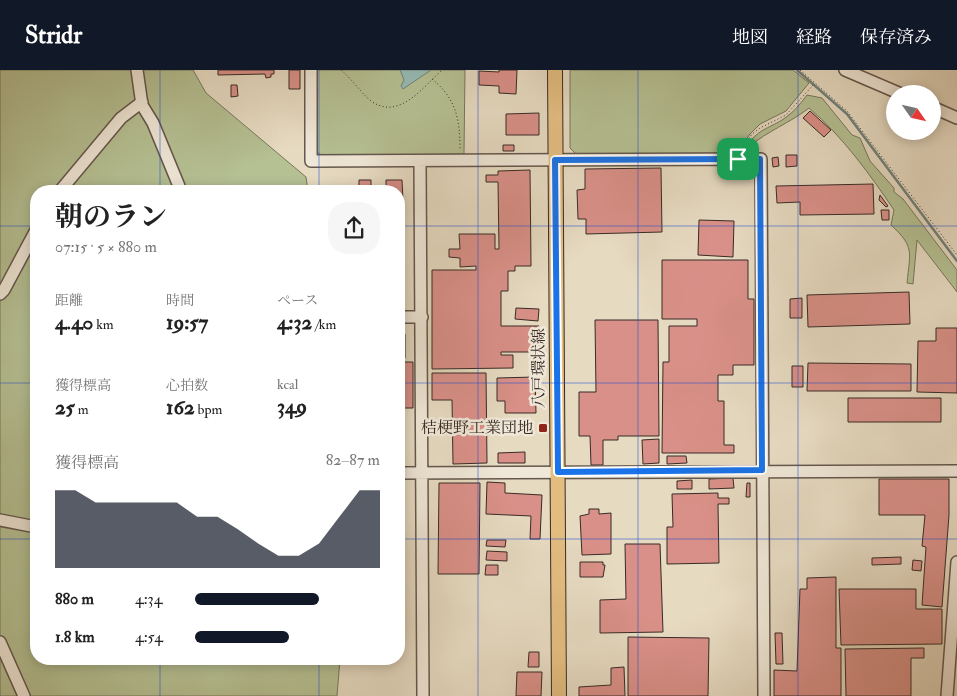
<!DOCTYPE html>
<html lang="ja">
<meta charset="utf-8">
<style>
body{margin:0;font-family:"IM FELL Double Pica","Noto Serif JP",serif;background:#f6f6f6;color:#222;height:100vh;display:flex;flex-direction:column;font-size:19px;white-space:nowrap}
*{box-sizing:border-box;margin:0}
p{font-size:16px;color:#767676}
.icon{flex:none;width:28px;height:28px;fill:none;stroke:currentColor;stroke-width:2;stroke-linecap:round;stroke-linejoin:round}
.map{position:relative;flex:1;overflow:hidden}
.side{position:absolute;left:30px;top:115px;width:375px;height:480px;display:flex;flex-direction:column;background:#fff;border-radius:20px;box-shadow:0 2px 12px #0003}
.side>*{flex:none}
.needle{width:32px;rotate:124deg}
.controls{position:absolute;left:886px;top:15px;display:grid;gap:10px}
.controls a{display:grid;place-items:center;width:55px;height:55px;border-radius:50%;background:#fff;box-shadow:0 2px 12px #0003;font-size:25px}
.pin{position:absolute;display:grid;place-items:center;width:42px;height:42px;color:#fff;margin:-21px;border-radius:10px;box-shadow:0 2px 8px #0006}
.round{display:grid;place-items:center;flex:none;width:52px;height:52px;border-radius:20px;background:#f6f6f6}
.overview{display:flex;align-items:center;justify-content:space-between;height:85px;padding:0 25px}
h1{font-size:28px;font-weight:700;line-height:38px}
.metrics{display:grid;grid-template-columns:repeat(3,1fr);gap:8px;height:85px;padding:5px 25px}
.metrics div{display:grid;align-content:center}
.metrics b{font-size:21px;font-weight:700}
.metrics small{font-size:14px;font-weight:400}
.metrics p{font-size:14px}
.chart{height:140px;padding:10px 25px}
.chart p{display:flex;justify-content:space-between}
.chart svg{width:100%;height:90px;margin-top:5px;fill:#111827;opacity:.7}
ul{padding:0 25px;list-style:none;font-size:16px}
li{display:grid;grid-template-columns:80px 60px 1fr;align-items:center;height:38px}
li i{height:12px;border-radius:6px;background:#111827}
header{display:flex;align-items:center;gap:30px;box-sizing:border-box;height:70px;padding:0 25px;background:#111827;color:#fff}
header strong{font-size:24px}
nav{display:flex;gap:28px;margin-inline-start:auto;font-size:18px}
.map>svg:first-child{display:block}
.green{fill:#b5c093;stroke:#76765c}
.water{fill:#96bab4;stroke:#70817b}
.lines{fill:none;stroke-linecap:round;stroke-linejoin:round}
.stream{stroke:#70817b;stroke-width:2.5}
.building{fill:#d99088;stroke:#382b26}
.minor-casing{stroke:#64574d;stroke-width:14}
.major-casing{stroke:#382b26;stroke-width:16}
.path{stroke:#382b26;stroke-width:1;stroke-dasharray:1 2.5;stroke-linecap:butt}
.minor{stroke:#efe7d7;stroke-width:11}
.major{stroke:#e3bd80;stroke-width:14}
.route-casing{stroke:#fff;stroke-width:10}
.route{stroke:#1a73e8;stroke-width:6}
.grid{fill:none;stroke:#1d4ed8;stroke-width:1;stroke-opacity:0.55}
.poi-dot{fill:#8f2418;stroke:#efe7d7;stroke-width:2}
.labels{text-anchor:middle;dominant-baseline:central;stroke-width:5;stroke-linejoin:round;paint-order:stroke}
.street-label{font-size:16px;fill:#382b26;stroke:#efe7d7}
.poi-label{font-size:16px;fill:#382b26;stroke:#efe7d7;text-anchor:end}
</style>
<header>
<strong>Stridr</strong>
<nav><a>地図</a><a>経路</a><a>保存済み</a></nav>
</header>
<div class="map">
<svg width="957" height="626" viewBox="0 0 957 626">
<rect width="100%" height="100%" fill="#e6dac1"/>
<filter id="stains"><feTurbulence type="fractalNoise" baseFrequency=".004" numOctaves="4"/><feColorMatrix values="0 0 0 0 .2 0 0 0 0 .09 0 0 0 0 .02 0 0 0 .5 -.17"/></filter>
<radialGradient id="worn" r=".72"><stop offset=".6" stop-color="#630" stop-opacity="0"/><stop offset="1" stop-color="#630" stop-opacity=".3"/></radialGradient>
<!-- green -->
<path class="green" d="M0,0H193L206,23L306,107L308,121H36V589H340L337,626H0Z
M317,0H465L464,84L323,86L317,82Z
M570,0H793L809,13L786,41L760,54L750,64L736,83L576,84L570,78Z
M807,25L822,28L852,65L860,68L870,91L894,118V122L903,129L957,200V222L917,170L913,214L907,213C910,182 915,177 891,155L894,140C869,103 843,67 809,38C790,53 767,61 749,77L747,75C761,57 769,59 785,48C794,42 801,33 807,25Z"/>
<!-- water -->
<path class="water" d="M400,0H431L403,19L401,16L404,10Z"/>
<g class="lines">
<!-- stream -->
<path class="stream" d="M797,0L847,44L957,191"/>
</g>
<!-- building -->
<path class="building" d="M218,0H274V4H271V7L266,8L265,4L218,5Z
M289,0H300V19H289Z
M499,0H517L516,24L499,23V16L479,15V1L499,2Z
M231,15H237L238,26L231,27Z
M810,41L831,60L824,67L803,48Z
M539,43V65H506V44Z
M503,75H514V81H503Z
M786,85H797V96L786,97Z
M778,87L779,96L773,97L772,88Z
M661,98L662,162L586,164V149H578L577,120L585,119V99Z
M530,100L531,196H515V201H508V221H501V256H539V282H501V285H513V298L432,299V200H476V196L460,197V188L449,187V179H460L459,164H495V179H499L498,112H486V105H498V101Z
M359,110H371V121H359Z
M386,110H402L404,152H399V121H384H386Z
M873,114L874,144L800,145V132L777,133L776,116Z
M880,125L888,136L886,137L879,130Z
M881,140H889V150H882Z
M699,150L734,151L733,187L698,185Z
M662,190H748V229H754V295H733V305H718V331H724V375H734V383H662L663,292H669V256H697V249H662Z
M909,222L910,254L808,257L807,225Z
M802,228V248H790V229Z
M516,238L539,239L538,251L515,249Z
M595,250H658L659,366H618V370H603V395H591L590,366H579V322H596Z
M936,258H957V323L917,322L918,271H936Z
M399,264H405V288H399Z
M399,292H413V338H399Z
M808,293L911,294V321H807Z
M792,296H803V317H792Z
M432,303H486L487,393L453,394L452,330H432Z
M535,307L536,343H505V331H497V308Z
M848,328H941V352H848Z
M659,369V393L643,394L642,370Z
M525,382V393H498V383Z
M667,386H686L687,393L667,394Z
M733,408L734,418L709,419V409Z
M879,409H949V445L942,537L922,535L926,477L922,476L925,445H879Z
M692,410V419H677V411Z
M487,412L505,413V423L542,425L540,469H530L531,446L486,444Z
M439,413H480L479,504H438Z
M747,413H750V427H746Z
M718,423V428H729V434H718L719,493L667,494V457H673L672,424Z
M589,439H599V444L611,443V484L582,485L580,446L589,444Z
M487,470H506L505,477L486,476Z
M625,474H660L663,562L600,563V530L626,529Z
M487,481L507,482V491L486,490Z
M901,487V494L872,495V488Z
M913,490L922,491L921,501L912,500Z
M580,492H603V495H605L603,507H580Z
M486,495H498V505H485Z
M836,507V578H841V626H774V600L797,601L800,519H807V508Z
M839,519H916V539H942V574L841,575Z
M775,563H782L783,594H776Z
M628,567L709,568L708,626H628Z
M924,578V588H911V626H846L845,579Z
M529,582H539V597H528Z
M624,597L625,626H579V617L611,615V598Z
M517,602H542L541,626H516Z"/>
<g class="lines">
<defs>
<path id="minor" d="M137,0L142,35L153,53L181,121
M311,0V91L761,89L764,626
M845,0L901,24
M932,37L957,48
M420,92L423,626
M60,121L121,48L142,32
M0,224L4,220L36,160
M399,247H422
M399,403L957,401
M0,450L36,457
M0,572L24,626
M947,626L957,492"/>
<path id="major" d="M555,0L559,626"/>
</defs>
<!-- minor casing -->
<use href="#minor" class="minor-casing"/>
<!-- major casing -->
<use href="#major" class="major-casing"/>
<!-- path -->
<path class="path" d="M341,0C352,9 360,22 371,31C399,51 423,17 442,0
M800,0L847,41L957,185
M432,9C457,29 460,51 460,81
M741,80L752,64L760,58L786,45L815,13"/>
<!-- minor -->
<use href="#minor" class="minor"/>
<!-- major -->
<use href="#major" class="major"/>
</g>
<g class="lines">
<defs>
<path id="route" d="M738,89H760L762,400L558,402L555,90Z"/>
</defs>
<!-- route casing -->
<use href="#route" class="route-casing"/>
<!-- route -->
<use href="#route" class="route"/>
</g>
<!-- grid -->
<path class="grid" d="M160,0V121M319,0V121M478,0V626M638,0V626M798,0V626M0,156H36M399,156H957M0,313H36M399,313H957M0,469H36M399,469H957M160,589V626M319,589V626"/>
<!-- markers -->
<rect class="poi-dot" x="538" y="353" width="10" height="10" rx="2.5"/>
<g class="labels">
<!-- street labels -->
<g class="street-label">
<text transform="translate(539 298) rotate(-90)">八戸環状線</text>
</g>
<!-- poi labels -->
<g class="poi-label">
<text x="533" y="358">桔梗野工業団地</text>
</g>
</g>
<rect width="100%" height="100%" filter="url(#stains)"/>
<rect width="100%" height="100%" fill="url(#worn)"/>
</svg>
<div class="controls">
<a><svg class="needle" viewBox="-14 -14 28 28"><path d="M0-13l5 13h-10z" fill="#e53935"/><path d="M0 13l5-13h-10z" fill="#767676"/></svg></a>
</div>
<div class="pin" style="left:738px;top:89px;background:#1e9e55"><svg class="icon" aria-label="arrive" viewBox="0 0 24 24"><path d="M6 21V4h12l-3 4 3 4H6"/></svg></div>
<section class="side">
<div class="overview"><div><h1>朝のラン</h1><p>07:15 · 5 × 880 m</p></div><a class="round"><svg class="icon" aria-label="share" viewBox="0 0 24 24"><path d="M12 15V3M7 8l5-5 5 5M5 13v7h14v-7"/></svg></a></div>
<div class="metrics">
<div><p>距離</p><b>4.40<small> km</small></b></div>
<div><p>時間</p><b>19:57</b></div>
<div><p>ペース</p><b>4:32<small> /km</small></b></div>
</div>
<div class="metrics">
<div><p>獲得標高</p><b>25<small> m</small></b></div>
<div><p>心拍数</p><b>162<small> bpm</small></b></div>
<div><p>kcal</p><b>349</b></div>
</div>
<div class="chart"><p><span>獲得標高</span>82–87 m</p>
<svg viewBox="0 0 160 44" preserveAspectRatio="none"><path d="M0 44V6L10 6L20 12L30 12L40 12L50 12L60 12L70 19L80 19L90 25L100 32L110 38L120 38L130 32L140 19L150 6L160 6V44z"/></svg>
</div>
<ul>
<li><b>880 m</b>4:34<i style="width:67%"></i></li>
<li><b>1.8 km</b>4:54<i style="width:51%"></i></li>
</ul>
</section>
</div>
